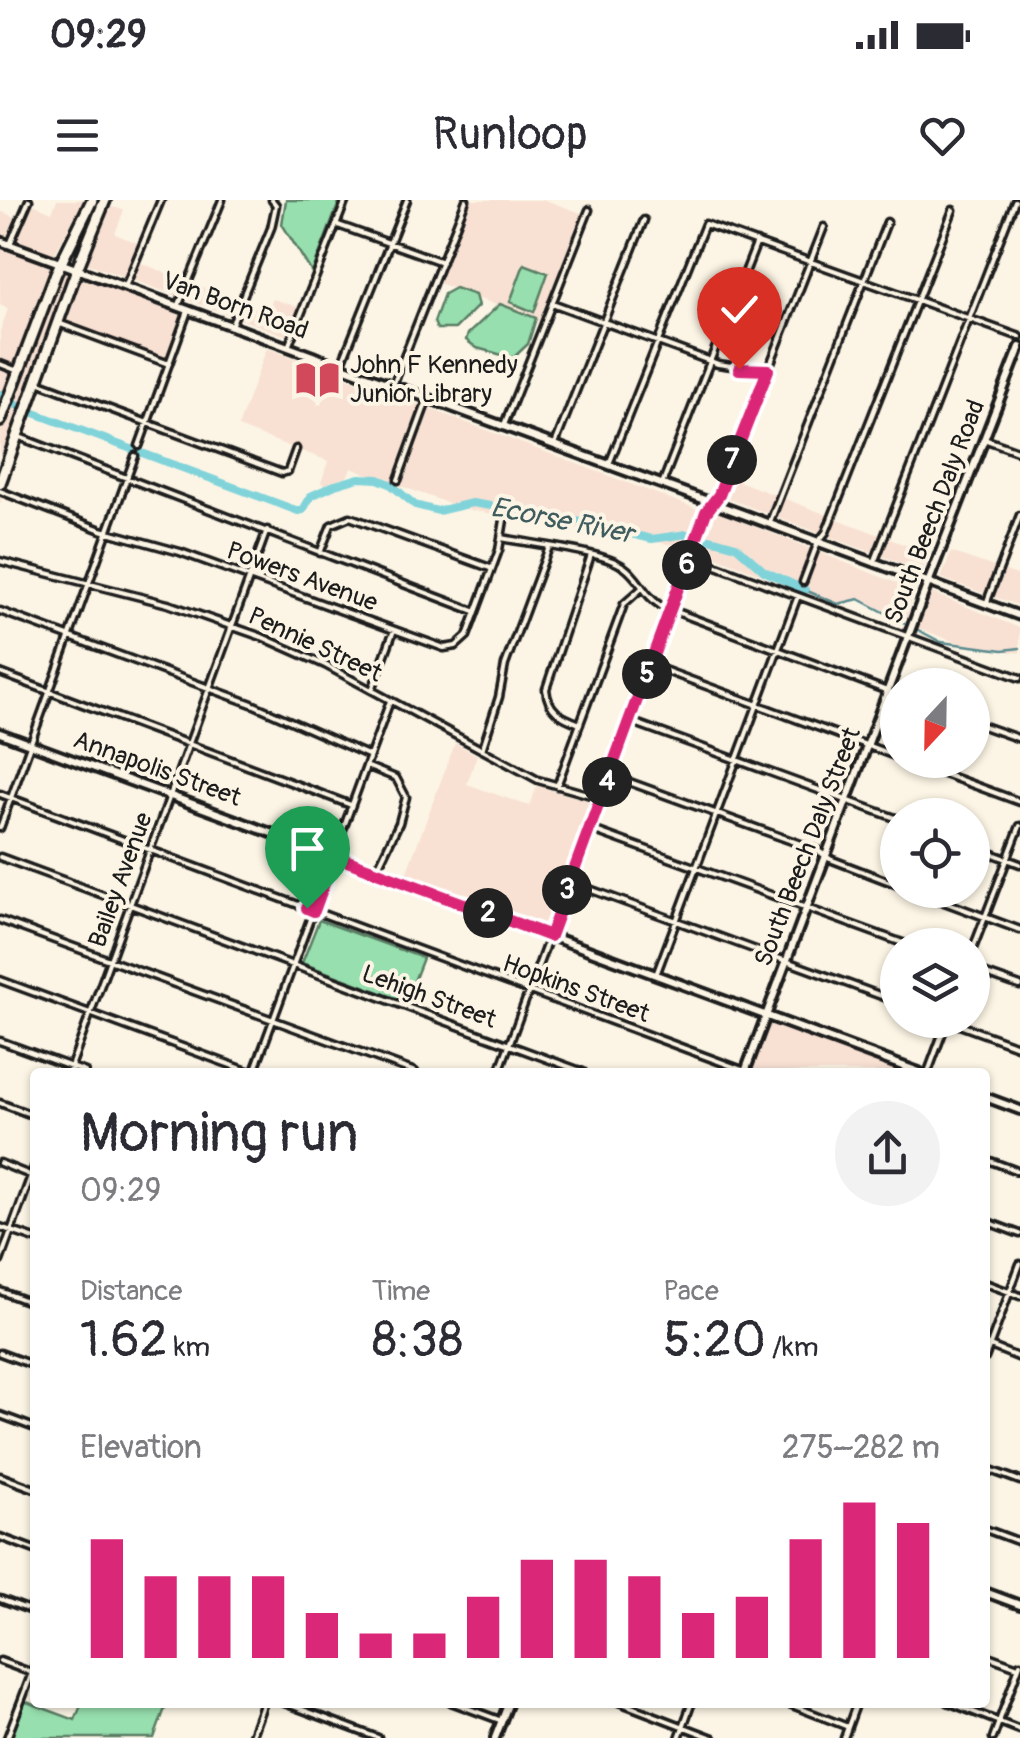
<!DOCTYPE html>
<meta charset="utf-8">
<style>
body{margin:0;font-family:Pangolin,sans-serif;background:#f2f2f3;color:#2b2b33;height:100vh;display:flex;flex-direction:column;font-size:38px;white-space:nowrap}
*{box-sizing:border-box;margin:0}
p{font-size:32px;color:#7c7c81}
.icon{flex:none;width:55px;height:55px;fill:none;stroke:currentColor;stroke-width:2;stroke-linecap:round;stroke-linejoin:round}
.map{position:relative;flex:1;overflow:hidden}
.panel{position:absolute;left:30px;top:868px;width:960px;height:640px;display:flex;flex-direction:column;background:#fff;border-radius:10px;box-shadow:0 2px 8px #0004}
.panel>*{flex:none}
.needle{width:65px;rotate:202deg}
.fabs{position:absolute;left:880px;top:468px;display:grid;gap:20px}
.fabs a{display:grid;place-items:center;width:110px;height:110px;border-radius:50%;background:#fff;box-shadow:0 2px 8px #0004;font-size:50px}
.pin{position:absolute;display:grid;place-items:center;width:85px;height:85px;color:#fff;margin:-102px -42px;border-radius:50% 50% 50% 0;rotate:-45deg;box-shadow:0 0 10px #0007}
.pin .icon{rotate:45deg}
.km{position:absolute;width:50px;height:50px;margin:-25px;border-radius:50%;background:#222;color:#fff;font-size:28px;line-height:50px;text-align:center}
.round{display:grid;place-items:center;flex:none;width:105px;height:105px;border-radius:52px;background:#f2f2f3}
.overview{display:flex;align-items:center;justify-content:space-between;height:170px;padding:0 50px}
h1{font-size:55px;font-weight:600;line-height:75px}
.stats{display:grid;grid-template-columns:repeat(3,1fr);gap:15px;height:170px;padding:10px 50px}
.stats div{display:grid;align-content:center}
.stats b{font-size:50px;font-weight:600}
.stats small{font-size:28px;font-weight:400}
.stats p{font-size:28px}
.chart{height:280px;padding:20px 50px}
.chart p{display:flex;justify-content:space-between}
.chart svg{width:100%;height:180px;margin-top:10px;stroke:#db2777;stroke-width:6}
.status{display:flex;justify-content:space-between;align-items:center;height:70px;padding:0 50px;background:#fff;direction:ltr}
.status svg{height:28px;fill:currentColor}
header{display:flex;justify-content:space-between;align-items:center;height:130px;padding:0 50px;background:#fff;font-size:45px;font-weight:600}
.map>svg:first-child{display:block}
.built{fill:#f8e1d3}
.green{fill:#97dfae;stroke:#5a7e65;stroke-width:2.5}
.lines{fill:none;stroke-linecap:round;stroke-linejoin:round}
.stream{stroke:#598a8e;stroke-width:2.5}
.river{stroke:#81d3da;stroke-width:8}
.minor-casing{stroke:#1c1c1c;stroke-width:11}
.tertiary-casing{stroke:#1c1c1c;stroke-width:14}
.secondary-casing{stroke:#1c1c1c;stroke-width:14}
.primary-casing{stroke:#1c1c1c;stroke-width:16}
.minor{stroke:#fcf5e5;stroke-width:4}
.tertiary{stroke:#fcf5e5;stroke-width:6}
.secondary{stroke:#fcf5e5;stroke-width:6}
.primary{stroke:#fcf5e5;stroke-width:9}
.route-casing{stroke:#fff;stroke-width:20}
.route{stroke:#db2777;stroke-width:12}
.labels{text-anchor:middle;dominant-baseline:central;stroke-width:8;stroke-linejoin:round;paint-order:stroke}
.street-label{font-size:25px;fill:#1c1c1c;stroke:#fcf5e5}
.poi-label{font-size:25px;fill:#1c1c1c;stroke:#fcf5e5;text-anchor:start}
.water-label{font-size:28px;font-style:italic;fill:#3f5c5e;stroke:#fcf5e5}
</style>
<div class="status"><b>09:29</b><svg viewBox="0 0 49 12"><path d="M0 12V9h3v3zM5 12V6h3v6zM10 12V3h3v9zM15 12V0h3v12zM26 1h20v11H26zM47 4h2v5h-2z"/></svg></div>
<header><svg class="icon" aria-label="menu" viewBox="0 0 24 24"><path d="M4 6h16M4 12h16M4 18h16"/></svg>Runloop<svg class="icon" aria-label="heart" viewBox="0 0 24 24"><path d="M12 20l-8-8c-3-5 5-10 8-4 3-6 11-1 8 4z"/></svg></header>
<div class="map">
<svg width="1020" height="1538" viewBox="0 0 1020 1538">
<rect width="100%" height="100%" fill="#fcf5e5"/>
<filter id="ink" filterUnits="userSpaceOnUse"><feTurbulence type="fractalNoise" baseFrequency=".01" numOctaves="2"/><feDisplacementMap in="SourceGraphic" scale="20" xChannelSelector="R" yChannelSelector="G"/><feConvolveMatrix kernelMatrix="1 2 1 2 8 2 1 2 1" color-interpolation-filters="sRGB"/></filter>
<g filter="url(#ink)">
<!-- built -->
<path class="built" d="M57,0H84L48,66L183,115L168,160L64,129L0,304V131L8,109L0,105V11L25,21L33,4L52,12Z
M471,0H545L584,14L541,122L438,83Z
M108,6L124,10L115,34L147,47L141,63L267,112L273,99L298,107L287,136L86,63Z
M267,148L703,311L691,348L464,309L351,268L347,277L325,285L321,283L328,261L238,227Z
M731,278L929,354L922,371L723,297Z
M713,310L914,390L906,422L856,399L838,404L700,351Z
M951,352L1020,376V406L941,378Z
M932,393L1020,428V453L963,445L918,428Z
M455,543L477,555L467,584L529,606L537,586L593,602L547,727L406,674Z
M770,822L884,865L905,872H752Z"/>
<!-- green -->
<path class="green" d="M286,0H340L312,73L282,24Z
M524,64L548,73L534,112L510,102Z
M455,88L475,95L478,106L455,129H437L434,122L444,94Z
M500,104L536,118L528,144L513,158L477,148L466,140L468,134Z
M319,720L423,758L406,802L302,763Z
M24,1501L75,1520L82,1503L138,1505L167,1503L154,1538H10Z"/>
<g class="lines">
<!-- stream -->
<path class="stream" d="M805,390L838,404L859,399L941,442L1003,450L1020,448"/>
<!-- river -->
<path class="river" d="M0,194L21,208L298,311L303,310L311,296L335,285L359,278L378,279L390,284L415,305L438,311L472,303L555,316L652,339L687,334L718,341L736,346L764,371L805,390"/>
<defs>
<path id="minor" d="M338,25L442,62
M10,44L29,0
M125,87L161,0
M552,103L718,164L766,171
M178,107L222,0
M58,123L169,164
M231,126L271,28L276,5L272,0
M288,147L346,0
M0,164L18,171
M341,165L407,0
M40,183L282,273L288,271L296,249
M393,185L466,0
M504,225L589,10
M17,236L474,411
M984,239L1020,252
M555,244L644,20
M139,246L188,111
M609,264L705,24L1020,137
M398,280L428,198
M662,284L757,42
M0,291L101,330L180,352L444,448L456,446L467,436L499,350L505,314
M769,324L887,22
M502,338C531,344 602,351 624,367C640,378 644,396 661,406L898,495
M320,353L331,325L350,317L490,368
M690,356L1020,478
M0,361L168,404L262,437L325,465L538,580L601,598
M874,363L1015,1
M803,382L818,342L826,332L953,10
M986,404L1020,315
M0,411L252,504L370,556
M650,465L898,557
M0,473L351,605
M372,490L394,430
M630,521L898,619
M972,522L1020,539
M580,524C561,517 548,511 546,489L591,355
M482,550L499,497L505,465L549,347
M906,560L1020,602
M366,566L396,578L406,597L399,623L376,671
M610,575L817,650L830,659L898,685
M557,586L624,404L642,388
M0,594L745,871
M0,628L135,256
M590,629L908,745
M972,646L1020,664
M0,657L583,872
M570,682L898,802
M912,690L1020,730
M0,720L415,872
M972,751L1020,626
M972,769L1020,786
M656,775L798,396
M0,780L250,872
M946,820L1020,847
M0,841L85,872
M69,872L267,330
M254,872L390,501
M499,872L706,312L719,295L824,27
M928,872L947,821
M0,903L35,916
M985,959L1020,972
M0,963L35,977
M985,1021L1020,1034
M0,1027L35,1039
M0,1061L35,965
M985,1083L1020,1096
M0,1091L35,1104
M985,1144L1020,1158
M0,1153L35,1166
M985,1158L1020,1064
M0,1215L35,1228
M985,1268L1020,1281
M0,1276L35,1289
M985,1329L1020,1342
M0,1337L35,1350
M0,1399L35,1412
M985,1455L1018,1467
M0,1461L35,1474
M282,1502L378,1538
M451,1502L502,1521
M619,1502L713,1538
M784,1502L848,1527
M948,1502L1020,1530
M7,1538L35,1465
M251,1538L264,1502
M679,1538L692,1502
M844,1538L857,1502
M993,1538L1020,1464"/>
<path id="tertiary" d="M928,383L1020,147
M0,533L919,872
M985,897L1020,910
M985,1392L1020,1405"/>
<path id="secondary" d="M0,41L1020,416
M745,872L928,383
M495,1538L509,1502"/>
<path id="primary" d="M0,221L56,73L92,0
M0,283L77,69L105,0"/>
</defs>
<!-- minor casing -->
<use href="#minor" class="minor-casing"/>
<!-- tertiary casing -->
<use href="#tertiary" class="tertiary-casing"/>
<!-- secondary casing -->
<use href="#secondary" class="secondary-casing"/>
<!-- primary casing -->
<use href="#primary" class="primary-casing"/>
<!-- minor -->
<use href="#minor" class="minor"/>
<!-- tertiary -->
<use href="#tertiary" class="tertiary"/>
<!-- secondary -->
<use href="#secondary" class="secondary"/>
<!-- primary -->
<use href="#primary" class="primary"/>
</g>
</g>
<g class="lines" filter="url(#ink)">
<defs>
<path id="route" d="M307,708L314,711L334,656L550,736L706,312L719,295L768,170L739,169"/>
</defs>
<!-- route casing -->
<use href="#route" class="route-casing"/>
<!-- route -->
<use href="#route" class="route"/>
</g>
<!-- icons -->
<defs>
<symbol id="library-bare" viewBox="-9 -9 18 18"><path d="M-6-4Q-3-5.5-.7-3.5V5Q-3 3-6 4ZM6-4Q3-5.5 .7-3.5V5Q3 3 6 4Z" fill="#d1495b" stroke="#fcf5e5" stroke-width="2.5" paint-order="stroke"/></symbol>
</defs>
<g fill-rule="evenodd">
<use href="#library-bare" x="286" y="148" width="63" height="63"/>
</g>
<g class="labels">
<!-- street labels -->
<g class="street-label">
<text transform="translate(235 106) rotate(20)">Van Born Road</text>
<text transform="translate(935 312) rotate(-69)">South Beech Daly Road</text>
<text transform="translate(302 377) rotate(20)">Powers Avenue</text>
<text transform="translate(315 445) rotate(25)">Pennie Street</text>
<text transform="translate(157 569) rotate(20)">Annapolis Street</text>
<text transform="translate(808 647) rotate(-69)">South Beech Daly Street</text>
<text transform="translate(121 680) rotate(-70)">Bailey Avenue</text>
<text transform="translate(576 789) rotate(20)">Hopkins Street</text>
<text transform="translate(429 797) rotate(20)">Lehigh Street</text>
</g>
<!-- poi labels -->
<g class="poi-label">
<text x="350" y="165">John F Kennedy<tspan x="350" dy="29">Junior Library</tspan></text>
</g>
<!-- water labels -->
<g class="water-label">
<text transform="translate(562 321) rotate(11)">Ecorse River</text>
</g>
</g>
</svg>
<div class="fabs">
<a><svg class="needle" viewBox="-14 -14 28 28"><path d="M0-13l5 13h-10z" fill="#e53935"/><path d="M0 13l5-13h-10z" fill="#7c7c81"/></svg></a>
<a><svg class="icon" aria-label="locate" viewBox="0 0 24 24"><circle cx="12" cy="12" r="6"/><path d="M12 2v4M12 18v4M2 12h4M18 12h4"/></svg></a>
<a><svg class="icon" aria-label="layers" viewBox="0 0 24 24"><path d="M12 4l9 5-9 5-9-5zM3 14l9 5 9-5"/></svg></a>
</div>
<div class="pin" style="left:307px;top:708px;background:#1e9e55"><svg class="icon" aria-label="arrive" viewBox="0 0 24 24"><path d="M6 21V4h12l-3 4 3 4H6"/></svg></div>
<div class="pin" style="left:739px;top:169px;background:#d93025"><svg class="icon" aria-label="check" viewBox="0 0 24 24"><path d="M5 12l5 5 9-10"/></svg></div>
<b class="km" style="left:488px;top:713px">2</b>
<b class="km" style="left:567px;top:690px">3</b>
<b class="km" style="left:607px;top:582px">4</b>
<b class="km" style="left:647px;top:474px">5</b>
<b class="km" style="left:687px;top:365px">6</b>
<b class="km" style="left:732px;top:260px">7</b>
<section class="panel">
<div class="overview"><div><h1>Morning run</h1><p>09:29</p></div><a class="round"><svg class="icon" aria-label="share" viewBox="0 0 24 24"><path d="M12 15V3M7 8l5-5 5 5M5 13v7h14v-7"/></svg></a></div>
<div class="stats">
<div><p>Distance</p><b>1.62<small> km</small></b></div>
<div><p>Time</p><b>8:38</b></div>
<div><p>Pace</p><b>5:20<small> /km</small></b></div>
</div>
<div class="chart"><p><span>Elevation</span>275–282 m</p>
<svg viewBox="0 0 160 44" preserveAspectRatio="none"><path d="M5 44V15M15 44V24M25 44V24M35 44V24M45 44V33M55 44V38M65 44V38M75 44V29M85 44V20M95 44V20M105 44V24M115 44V33M125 44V29M135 44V15M145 44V6M155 44V11"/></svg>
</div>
</section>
</div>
